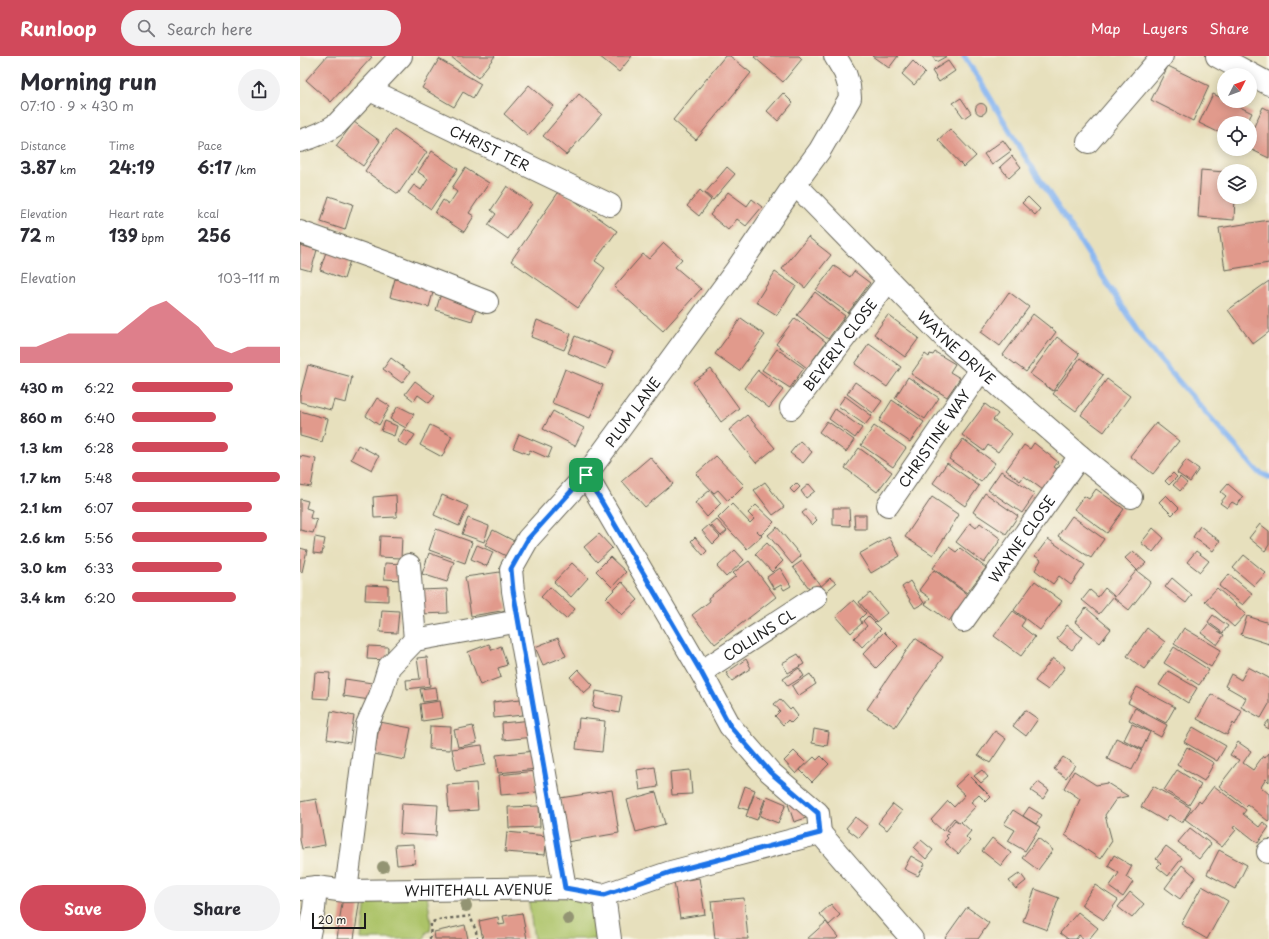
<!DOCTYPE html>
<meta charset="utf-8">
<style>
body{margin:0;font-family:"Playpen Sans",sans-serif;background:#f2f2f3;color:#2b2b33;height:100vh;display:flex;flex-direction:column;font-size:15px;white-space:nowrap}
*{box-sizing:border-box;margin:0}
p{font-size:13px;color:#7c7c81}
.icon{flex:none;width:22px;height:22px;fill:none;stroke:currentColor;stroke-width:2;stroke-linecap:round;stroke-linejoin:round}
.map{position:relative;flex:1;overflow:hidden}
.panel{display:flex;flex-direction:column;background:#fff;width:300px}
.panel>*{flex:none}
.needle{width:26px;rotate:48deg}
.fabs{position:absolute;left:917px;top:12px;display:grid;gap:8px}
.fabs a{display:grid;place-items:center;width:40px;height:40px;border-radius:50%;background:#fff;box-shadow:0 2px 10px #0003;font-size:20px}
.scale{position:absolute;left:12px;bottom:10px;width:54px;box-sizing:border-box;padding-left:4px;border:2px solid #1c1c1c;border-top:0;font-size:11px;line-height:14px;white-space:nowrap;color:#1c1c1c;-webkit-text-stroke:3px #fbf7ec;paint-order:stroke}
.pin{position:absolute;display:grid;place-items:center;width:34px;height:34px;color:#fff;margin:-17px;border-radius:8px;box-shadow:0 2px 6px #0006}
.round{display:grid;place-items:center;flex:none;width:42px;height:42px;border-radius:21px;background:#f2f2f3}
.overview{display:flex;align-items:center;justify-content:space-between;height:68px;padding:0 20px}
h1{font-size:22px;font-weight:700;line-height:30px}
.stats{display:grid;grid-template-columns:repeat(3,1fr);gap:6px;height:68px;padding:4px 20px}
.stats div{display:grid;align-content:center}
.stats b{font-size:17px;font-weight:700}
.stats small{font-size:11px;font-weight:400}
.stats p{font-size:11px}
.chart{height:112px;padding:8px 20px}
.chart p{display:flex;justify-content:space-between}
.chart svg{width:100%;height:72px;margin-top:4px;fill:#d1495b;opacity:.7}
.button{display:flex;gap:8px;margin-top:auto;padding:8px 20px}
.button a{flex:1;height:46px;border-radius:24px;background:#d1495b;color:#fff;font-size:16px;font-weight:700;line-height:46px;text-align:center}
.button a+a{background:#f2f2f3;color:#2b2b33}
ul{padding:0 20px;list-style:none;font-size:13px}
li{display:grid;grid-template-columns:64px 48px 1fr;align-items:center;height:30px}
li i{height:10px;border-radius:5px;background:#d1495b}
header{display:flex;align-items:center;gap:24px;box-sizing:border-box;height:56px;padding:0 20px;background:#d1495b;color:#fff}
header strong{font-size:19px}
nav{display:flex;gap:22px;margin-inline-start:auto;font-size:14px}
.search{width:280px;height:36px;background:#f2f2f3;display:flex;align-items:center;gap:10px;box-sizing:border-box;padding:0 14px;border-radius:22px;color:#7c7c81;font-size:15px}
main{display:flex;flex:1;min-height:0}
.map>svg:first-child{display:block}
.green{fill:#acc368;stroke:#647042}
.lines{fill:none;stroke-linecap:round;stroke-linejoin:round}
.stream{stroke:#87b6f1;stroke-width:5.5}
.building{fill:#e19a8c}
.minor-casing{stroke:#636154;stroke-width:24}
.path{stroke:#636154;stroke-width:2.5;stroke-dasharray:3 3;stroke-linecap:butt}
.minor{stroke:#fff;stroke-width:22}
.tree{fill:#939473}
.route-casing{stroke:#fff;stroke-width:8}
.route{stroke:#1a73e8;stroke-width:5}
.labels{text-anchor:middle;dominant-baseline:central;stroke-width:3;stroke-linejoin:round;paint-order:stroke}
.street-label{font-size:14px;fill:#1c1c1c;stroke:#fbf7ec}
</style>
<header>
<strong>Runloop</strong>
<div class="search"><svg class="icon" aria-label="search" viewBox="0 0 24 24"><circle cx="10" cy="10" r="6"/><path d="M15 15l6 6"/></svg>Search here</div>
<nav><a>Map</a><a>Layers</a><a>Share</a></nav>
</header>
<main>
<section class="panel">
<div class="overview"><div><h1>Morning run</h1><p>07:10 · 9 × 430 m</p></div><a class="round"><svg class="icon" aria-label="share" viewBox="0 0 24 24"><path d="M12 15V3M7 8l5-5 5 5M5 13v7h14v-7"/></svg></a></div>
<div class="stats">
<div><p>Distance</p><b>3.87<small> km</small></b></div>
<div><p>Time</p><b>24:19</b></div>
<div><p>Pace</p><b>6:17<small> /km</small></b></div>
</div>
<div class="stats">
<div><p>Elevation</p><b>72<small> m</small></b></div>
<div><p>Heart rate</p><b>139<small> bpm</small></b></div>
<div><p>kcal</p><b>256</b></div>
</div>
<div class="chart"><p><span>Elevation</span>103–111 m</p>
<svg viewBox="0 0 160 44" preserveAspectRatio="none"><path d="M0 44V34L10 34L20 30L30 26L40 26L50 26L60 26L70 18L80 10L90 6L100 14L110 22L120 34L130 38L140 34L150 34L160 34V44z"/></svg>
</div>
<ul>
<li><b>430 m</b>6:22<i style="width:68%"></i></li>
<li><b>860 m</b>6:40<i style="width:57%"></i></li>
<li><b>1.3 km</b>6:28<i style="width:65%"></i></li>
<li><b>1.7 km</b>5:48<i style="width:100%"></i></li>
<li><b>2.1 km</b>6:07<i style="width:81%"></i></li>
<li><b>2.6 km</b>5:56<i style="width:91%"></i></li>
<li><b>3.0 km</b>6:33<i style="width:61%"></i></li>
<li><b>3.4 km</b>6:20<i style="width:70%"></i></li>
</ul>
<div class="button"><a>Save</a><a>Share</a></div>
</section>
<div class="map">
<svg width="969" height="883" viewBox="0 0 969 883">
<rect width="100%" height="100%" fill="#fbf7ec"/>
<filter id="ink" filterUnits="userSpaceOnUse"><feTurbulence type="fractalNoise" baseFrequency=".025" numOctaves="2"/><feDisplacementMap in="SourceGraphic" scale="8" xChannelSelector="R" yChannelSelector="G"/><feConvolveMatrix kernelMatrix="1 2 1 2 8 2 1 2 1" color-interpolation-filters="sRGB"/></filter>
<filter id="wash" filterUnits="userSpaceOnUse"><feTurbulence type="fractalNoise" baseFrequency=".012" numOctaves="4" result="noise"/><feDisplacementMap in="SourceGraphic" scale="16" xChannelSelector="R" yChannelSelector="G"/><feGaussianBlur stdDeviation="0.9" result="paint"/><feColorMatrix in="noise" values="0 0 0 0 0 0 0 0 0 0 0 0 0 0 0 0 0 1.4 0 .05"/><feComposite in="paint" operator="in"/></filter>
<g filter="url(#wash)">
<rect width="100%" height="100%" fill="#e7e0bd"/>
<!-- green -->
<path class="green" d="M227,834L286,841L291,849L297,883H234Z
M67,837L127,838L131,867L130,875L127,876L124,883H61Z"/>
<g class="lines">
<!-- stream -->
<path class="stream" d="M664,0L682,28L719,91L847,289L958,416L969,421"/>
</g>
<g id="blocks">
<!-- building -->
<path class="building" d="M27,0H70L72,1L31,46L6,24Z
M150,0H195L178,22Z
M299,0H332L319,16Z
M425,0H430L451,17L396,84L373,64Z
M455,0H499L502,3L483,26L454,1Z
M572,0H598L589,12Z
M632,0H647L636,6Z
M139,3L181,28L173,42L163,36L154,51L122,32Z
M613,5L625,17L614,29L602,18Z
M648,5L655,15L639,26L632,15Z
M868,10L909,30L893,65L851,44Z
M229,29L253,50L228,79L204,58Z
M483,37L493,47L478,65L467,55Z
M279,38L302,58L266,99L243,80Z
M913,38L924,43V45H928L952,57L947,67H924V79L899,67Z
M661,42L671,57L664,62L653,47Z
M675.5 53a5.5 5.5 0 1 1 11 0a5.5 5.5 0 1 1-11 0Z
M963,51L969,54V102L950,93V79Z
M54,66L80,85L63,110L36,90Z
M94,73L127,96L98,138L65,115Z
M650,73L676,100L664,111L638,84Z
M703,84L711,95L692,109L684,98Z
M132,95L158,113L131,153L108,137L114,129L121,134L128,123L118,116Z
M712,100L721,111L709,122L700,111Z
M427,111L435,118L413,144L405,137Z
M165,112L189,127L169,157L174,160L164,176L135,157L143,144L149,148L157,136L152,132Z
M901,114L924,116V141H935L934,164L898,161Z
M207,130L232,148L208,183L188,169L196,158L191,154Z
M260,134L317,175L295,205L305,212L278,252L211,205Z
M400,134L411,144L399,160L387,150Z
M428,136L447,150L452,143L462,151L446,170L437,163L428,174L410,159Z
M29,140L53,148L45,174L21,166Z
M728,141L740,153L735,159L722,147Z
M969,164V207L925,214L919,172Z
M508,181L531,199L505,232L482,213Z
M364,187L382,203L375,211L401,233L363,275L314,231L343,198L349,203Z
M0,189L17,194L11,215L0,212Z
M27,193L51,201L44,223L20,214Z
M534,210L550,221L554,215L570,227L548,257L516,234Z
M475,216L496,230L477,259L456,246Z
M95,223L134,233L129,251L90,241Z
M969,225V276L953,288L928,254Z
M142,234L178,246L172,265L136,254Z
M515,236L545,260L528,283L497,259Z
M709,236L729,251L700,290L681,276Z
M733,258L756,276L726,316L703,299Z
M588,259L619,282L605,301L574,278Z
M441,262L465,279L439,315L415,298Z
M495,262L526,286L507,312L476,288Z
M237,264L271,278L264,294L231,281Z
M275,280L313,296L306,313L268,297Z
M757,281L779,298L753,335L730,318Z
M569,288L601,311L587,331L555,308Z
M477,293L504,312L490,332L462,314Z
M635,296L655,308L650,316L660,322L647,341L611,318L625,298L629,301L630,298L633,299Z
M91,302L110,316L102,327L83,313Z
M780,302L803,319L776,355L753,338Z
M8,309L52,321L46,347L34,344L31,354L0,346V339Z
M265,313L303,329L290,362L252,347Z
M411,313L439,352L421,366L393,326Z
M458,314L483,334L469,352L444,332Z
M608,321L639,342L625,363L595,342Z
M807,323L830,340L804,376L781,359Z
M115,325L135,340L129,347L118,339L114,345L105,338Z
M555,326L582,345L573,357L547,338Z
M545,340L572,360L565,369L538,350Z
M77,342L90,350L79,369L66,360Z
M592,344L624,366L610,386L579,365Z
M685,348L698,358L693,364L712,378L698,396L688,389L684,395L662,379Z
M98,350L114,358L106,372L90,363Z
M535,353L562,372L555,382L529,363Z
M0,355L28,363L22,386L0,380Z
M253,355L284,372L275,390L243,373Z
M447,359L475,392L456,407L429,374Z
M85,365L97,370L94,380L81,375Z
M527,365L554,384L546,396L519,376Z
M856,367L879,385L853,418L830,400Z
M130,369L152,380L142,401L120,389Z
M574,370L606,392L593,411L561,389Z
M104,373L115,379L107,391L97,385Z
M219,378L252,392L248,402L230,394L228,398L213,392Z
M663,383L695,407L681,426L649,403Z
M500,385L512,396L503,407L490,397Z
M734,387L758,406L754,411L758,414L743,434L724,420L720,425L706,414L724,389L730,393Z
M58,389L79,400L72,414L51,403Z
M559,392L592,416L577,436L545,412Z
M0,400L16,403L11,431L0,429Z
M416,400L444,429L428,445L418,434L414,437L396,418Z
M350,401L373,428L345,451L322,425Z
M886,404L899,413L890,426L877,417Z
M647,407L679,430L665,450L633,427Z
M701,415L735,438L722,457L688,434Z
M873,417L877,421L869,429L865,425Z
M880,421L887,427L880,435L873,429Z
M465,426L484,451L473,459L454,434Z
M496,427L500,431L494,437L490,433Z
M509,428L515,435L506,442L501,435Z
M928,428L943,441L937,449L932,446L927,452L920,447L926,440L921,436Z
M796,433L824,453L807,477L774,453L784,440L789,443Z
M410,434L421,447L407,461L395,447Z
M685,437L718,460L706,478L673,456Z
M96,439L97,461L74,462L73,441Z
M142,439L168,450L159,470L134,459Z
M866,439L879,452L872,459L859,446Z
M632,441L659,459L633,499L605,481Z
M0,443L8,445L6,452L12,454L10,462L17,464L13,477L0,474Z
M432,448L450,467L454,463L448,457L456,449L474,466L461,479L456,474L462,480L447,493L418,462Z
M533,452H549L550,470L533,469Z
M507,453L517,464L512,469L502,457Z
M554,459H566V473H555Z
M772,460L804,483L791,502L758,480Z
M168,462L189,470L184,486L162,478Z
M416,463L427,475L421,480L410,468Z
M670,467L676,472L680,467L701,483L684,507L656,486Z
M960,468L969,475V489L965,495L949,482Z
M409,469L420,481L413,488L402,475Z
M900,470L920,485L913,495L893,481Z
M477,471L501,500L492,508L468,479Z
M853,472L864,482L853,496L841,487Z
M136,473L172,486L165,507L129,494Z
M193,474L216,486L208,501L185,489Z
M299,478L312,492L297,506L284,491Z
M80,480L102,481L101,502L79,501Z
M15,481L25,483L22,498L13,497Z
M395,481L407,495L403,499L391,485Z
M589,481L600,500L571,517L559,498Z
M748,483L785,509L771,529L759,520L753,528L735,514L741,504L735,500Z
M467,487L483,505L472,516L455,498Z
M177,489L193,496L187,510L171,503Z
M649,491L656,496L660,492L686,512L667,537L633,512Z
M0,492L7,494L2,516L0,515Z
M435,494L444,504L426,521L417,511Z
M833,495L846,507L837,515L851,526L829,554L814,542L837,514L825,502Z
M896,495L909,505L900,516L887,506Z
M129,497L154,506L147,526L122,518Z
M944,499L966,517L954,530L933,512Z
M310,501L326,516L312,531L296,515Z
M449,505L476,541L415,588L392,559L410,545L408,542L436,520L433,517Z
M502,505L520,529L512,536L493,511Z
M85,507L103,508L102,524L84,523Z
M272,507L288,522L271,541L254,526Z
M480,512L491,530L484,534L481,529L474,533L467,521Z
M634,514L668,539L649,565L625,548L630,542L619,534Z
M200,516L207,554L171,560L165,521Z
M929,518L953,538L943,549L919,530Z
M530,522L536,527L522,539L518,533Z
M872,522L892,539L886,547L865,531Z
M610,525L624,547L615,552L602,531Z
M735,525L762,545L740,574L714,554Z
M322,526L338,544L322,559L306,542Z
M66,529L88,530V545L65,544Z
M250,531L275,553L266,563L241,541Z
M805,532L814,540L799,558L782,544L790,534L798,541Z
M917,532L946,558L934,571L905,545Z
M147,533L148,557L120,558L119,534Z
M570,537L587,557L576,566L559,546Z
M554,544L566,557L560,563L562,567L551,577L536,560Z
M786,552L811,573L800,587L775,566Z
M82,554L99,555L97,577L80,576Z
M713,555L725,564L721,570L735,581L721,600L694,580Z
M913,559L928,570L923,577L908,566Z
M568,560L581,573L562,591L554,582L567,570L563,565Z
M947,560L969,567V588L941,579Z
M908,568L924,579L917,589L901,577Z
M767,569L782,581L772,594L757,583Z
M847,572L865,586L844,613L827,600Z
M884,572L921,594L911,611L874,588Z
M584,576L598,590L576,612L563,598Z
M258,582L266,600L243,609L235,591Z
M615,582L643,601L595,671L567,653Z
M189,588L192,594L201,590L207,609L198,612L201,621L180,629L168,596Z
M68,590L88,591L87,604L67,603Z
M874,591L909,614L899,629L864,607Z
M498,598L504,608L488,617L482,607Z
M127,601L130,630L107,633L106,624L120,623L117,602Z
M753,602L765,611L748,634L735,625Z
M446,603L451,612L432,625L426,617Z
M948,611L969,622V648L961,662L941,651L946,642L925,630L931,618L941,624Z
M499,612L504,620L488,630L483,623Z
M278,613L293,629L284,637L270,621Z
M868,615L897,632L888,647L859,629Z
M15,616L30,617L28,643L13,642Z
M510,618L516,628L498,640L492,630Z
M45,623L72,627L70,644L43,640Z
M136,631L138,644L123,646L120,633Z
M837,631L875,651L866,667L828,647Z
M296,635L322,640L319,657L293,651Z
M911,638L942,655L935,669L933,667L927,679L897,663Z
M221,643L223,659L194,662L193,646Z
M480,643L490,654L492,652L498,660L491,667L488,664L483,669L475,660L480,655L474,648Z
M140,645L143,662L122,665L120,648Z
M835,652L867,669L861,681L829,664Z
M725,654L738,663L726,680L713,670Z
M31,655L54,660L50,687L27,683Z
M279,662L305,665L302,696L276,693Z
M232,664L234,681L203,684L202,667Z
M969,664V673L964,670Z
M80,666L111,672L105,704L74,698Z
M832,668L850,676L842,693L824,684Z
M130,670L151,671L150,694L129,693Z
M173,670L177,687L158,691L154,674Z
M893,671L926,690L917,705L884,686Z
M514,673L529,676L527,690L512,687Z
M695,675L706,683L690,707L678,699Z
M816,682L842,694L832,714L807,703Z
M938,686L951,695L943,707L953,714L963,700L965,702L969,697V726L966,723L961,731L969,738V764L968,765L947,748L945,750L919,730L939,704L930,699Z
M182,689L185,709L156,714L152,693Z
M887,691L914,707L904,725L877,709Z
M235,695L237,713L198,717L196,699Z
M494,695L506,707L496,718L484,705Z
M521,700L529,708L512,726L500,714L514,701L517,704Z
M763,701L775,709L766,722L754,713Z
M355,711L358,731L340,734L337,714Z
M390,714L392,738L372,739L370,716Z
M682,714L688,721L681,727L674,720Z
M877,714L901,729L889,749L864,734Z
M235,715L237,736L201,739L199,719Z
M774,715L796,729L807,727L828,740L816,743L805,759L812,785L800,803L765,779L780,743L764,732Z
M668,718L691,741L686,746L679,739L671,746L676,750L661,766L671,775L666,781L670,785L658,798L644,786L648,782L646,780L650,776L647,774L655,764L660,767L654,762L643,775L631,764L648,745L654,751L665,739L655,730Z
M738,726L749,734L743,743L731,735Z
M176,727L178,754L149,756L147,729Z
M445,730L455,734L448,754L438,751Z
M853,730L891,752L882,767L869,759L865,765L841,751Z
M914,730L946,754L943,758L959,771L963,766L969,771L958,787L935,769L933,772L936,774L922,791L885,763L899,745L901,747Z
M312,734L319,777L267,786L260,742Z
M356,736L365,768L336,776L327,744Z
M454,739L465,743L457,764L446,760Z
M467,740L486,748L478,767L460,760Z
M16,743L25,789L2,793L0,784V746Z
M500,744L506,762L494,766L488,748Z
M102,747L138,749L136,780L100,778Z
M593,748L602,755L587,774L578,767Z
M239,750L240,771L209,772L208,751Z
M729,751L742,759L736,768L723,760Z
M713,754L740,771L725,795L708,785L715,774L704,768Z
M555,761L568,771L559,782L546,772Z
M890,772L911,788L899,803L878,786Z
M207,776L247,780L245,799L205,796Z
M692,782L711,797L701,810L682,795Z
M738,782L753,794L738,814L722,802Z
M621,784L633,794L626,803L614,792Z
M113,788L115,807L97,809L95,789Z
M866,790L882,802L868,820L857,811L861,807L856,803Z
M919,794L947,809L935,833L907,818Z
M814,799L832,810L826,821L833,826L823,841L809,831L819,817L808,810Z
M611,800L625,808L618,820L604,813Z
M882,809L896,821L880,843L865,832Z
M720,817L726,825L716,833L709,825Z
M399,822L405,858L380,862L374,826Z
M795,829L818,844L804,864L781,849Z
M902,830L928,845L907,883L881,868Z
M735,833L759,842L747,874L723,865Z
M830,836L844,848L832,862L818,851Z
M43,840L60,842L54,883H37Z
M444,842L448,883H415L411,845Z
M531,848L540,859L529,869L520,858Z
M667,851L689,867L678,883H646L645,882Z
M778,856L798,872L789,883H784L779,879L776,883H768L760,877Z
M222,857L227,883H183L179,865L198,861L199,869L205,868L203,860Z
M526,866L538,881L536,883H507Z
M165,869L168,883H135L134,876Z"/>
</g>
</g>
<g filter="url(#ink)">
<use href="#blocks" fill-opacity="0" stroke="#636154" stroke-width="1"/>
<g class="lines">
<defs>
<g id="minor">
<path d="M917,0L969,28"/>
<path id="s1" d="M70,34L310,149"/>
<path d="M0,85C14,81 26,76 37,68L101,0"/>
<path d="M788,86L862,0"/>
<path id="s2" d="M495,128L647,284L780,400L831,441"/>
<path d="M0,176L93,209L187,246"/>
<path id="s3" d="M491,352L588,225"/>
<path d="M286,419L401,616L430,670L470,716L518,757L520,777"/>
<path id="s4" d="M588,449L680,315"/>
<path d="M109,509L115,584"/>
<path id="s5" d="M663,565L780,400"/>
<path id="s6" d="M401,616L516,541"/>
<path d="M968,796L969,795"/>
<path id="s7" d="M265,832L213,535L211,513L228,483L286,419L437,213L495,128L520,94L550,42L549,30L545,17L535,0"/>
<path id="s8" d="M0,833L16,831L46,835L265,832L304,839L371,816L520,777L612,883"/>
<path d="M46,835L67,669L80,640L89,611L115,584L219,565"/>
<path d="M304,839L310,883"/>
<path d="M8,883L14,853L16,831"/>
</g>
</defs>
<!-- minor casing -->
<use href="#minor" class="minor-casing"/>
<!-- path -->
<path class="path" d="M130,883L131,867C138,862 160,862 170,860L176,875L177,883"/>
<!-- minor -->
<use href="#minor" class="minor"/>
</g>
<!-- trees -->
<g class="tree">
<circle cx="83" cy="811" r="6"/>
<circle cx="166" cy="850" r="6"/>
<circle cx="268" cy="863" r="6"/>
</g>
</g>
<g class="lines" filter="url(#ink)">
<defs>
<path id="route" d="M286,419L401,616L430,670L470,716L518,757L520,777L371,816L304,839L265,832L213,534L211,513L228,483Z"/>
</defs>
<!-- route casing -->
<use href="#route" class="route-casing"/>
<!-- route -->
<use href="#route" class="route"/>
</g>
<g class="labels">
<!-- street labels -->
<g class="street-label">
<text stroke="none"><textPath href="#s1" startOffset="133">CHRIST TER</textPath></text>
<text stroke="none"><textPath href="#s3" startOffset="80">BEVERLY CLOSE</textPath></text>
<text stroke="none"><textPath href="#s2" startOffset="230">WAYNE DRIVE</textPath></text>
<text stroke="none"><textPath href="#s7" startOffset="523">PLUM LANE</textPath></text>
<text stroke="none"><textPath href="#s4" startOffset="81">CHRISTINE WAY</textPath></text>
<text stroke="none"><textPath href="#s5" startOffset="101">WAYNE CLOSE</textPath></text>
<text stroke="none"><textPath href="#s6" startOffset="69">COLLINS CL</textPath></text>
<text stroke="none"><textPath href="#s8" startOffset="179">WHITEHALL AVENUE</textPath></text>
</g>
</g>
</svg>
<div class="fabs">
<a><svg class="needle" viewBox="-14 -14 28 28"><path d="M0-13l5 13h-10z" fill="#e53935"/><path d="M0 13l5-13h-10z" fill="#7c7c81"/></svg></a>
<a><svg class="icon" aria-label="locate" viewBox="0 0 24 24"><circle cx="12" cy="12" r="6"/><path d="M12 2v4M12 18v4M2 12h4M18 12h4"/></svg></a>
<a><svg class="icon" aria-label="layers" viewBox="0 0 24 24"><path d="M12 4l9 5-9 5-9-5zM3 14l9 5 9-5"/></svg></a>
</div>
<div class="scale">20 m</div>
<div class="pin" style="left:286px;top:419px;background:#1e9e55"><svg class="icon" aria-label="arrive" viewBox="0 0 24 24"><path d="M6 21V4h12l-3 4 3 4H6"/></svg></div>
</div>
</main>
